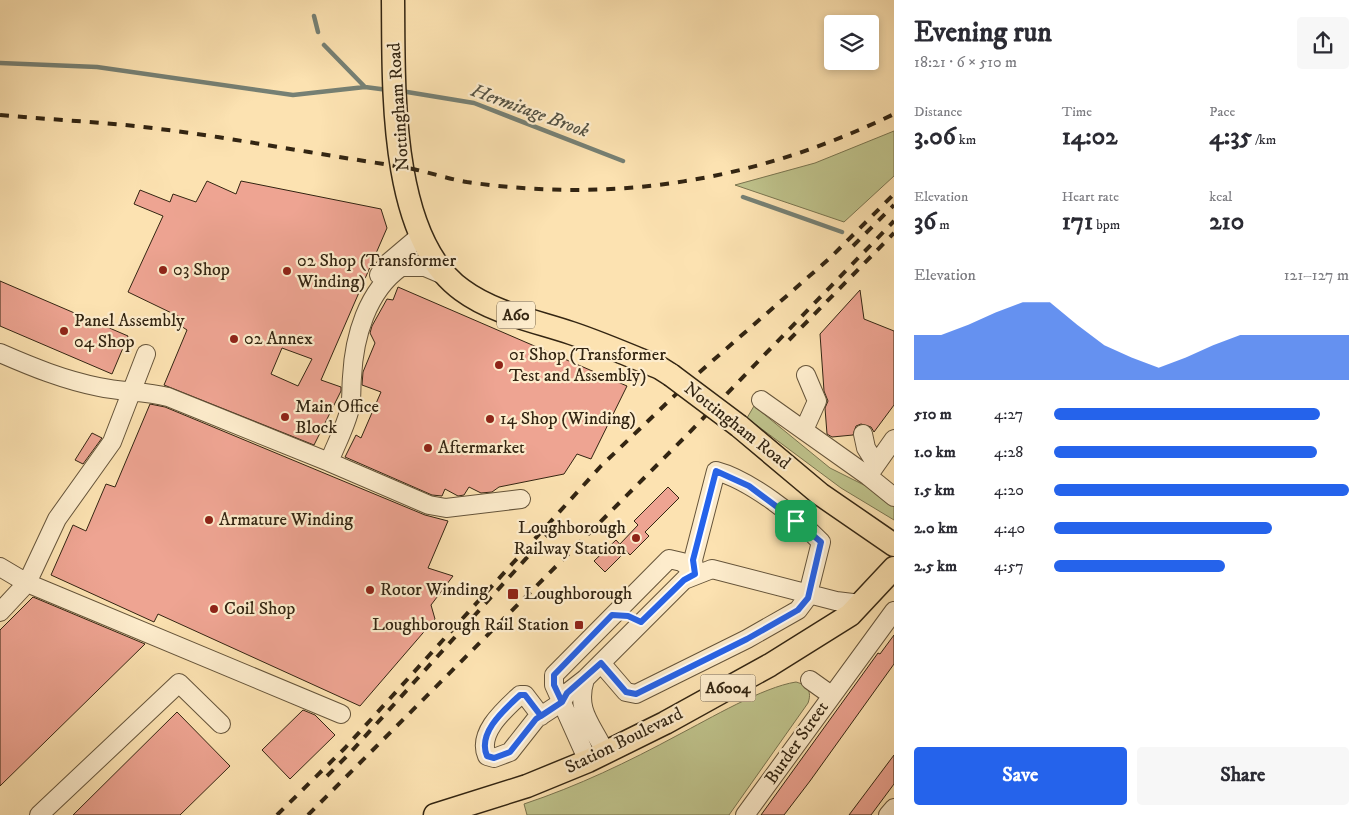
<!DOCTYPE html>
<meta charset="utf-8">
<style>
body{margin:0;font-family:"IM FELL DW Pica",serif;background:#f7f7f7;color:#2b2b33;height:100vh;display:flex;flex-direction:column;font-size:19px;white-space:nowrap}
*{box-sizing:border-box;margin:0}
p{font-size:16px;color:#7c7c81}
.icon{flex:none;width:28px;height:28px;fill:none;stroke:currentColor;stroke-width:2;stroke-linecap:round;stroke-linejoin:round}
.map{position:relative;flex:1;overflow:hidden}
.drawer{display:flex;flex-direction:column;background:#fff;width:475px}
.drawer>*{flex:none}
.fabs{position:absolute;left:824px;top:15px;display:grid;gap:10px}
.fabs a{display:grid;place-items:center;width:55px;height:55px;border-radius:5px;background:#fff;box-shadow:0 2px 8px #0003;font-size:25px}
.pin{position:absolute;display:grid;place-items:center;width:42px;height:42px;color:#fff;margin:-21px;border-radius:10px;box-shadow:0 2px 8px #0006}
.round{display:grid;place-items:center;flex:none;width:52px;height:52px;border-radius:5px;background:#f7f7f7}
.head{display:flex;align-items:center;justify-content:space-between;height:85px;padding:0 20px}
h1{font-size:28px;font-weight:700;line-height:38px}
.stats{display:grid;grid-template-columns:repeat(3,1fr);gap:8px;height:85px;padding:5px 20px}
.stats div{display:grid;align-content:center}
.stats b{font-size:25px;font-weight:700}
.stats small{font-size:14px;font-weight:400}
.stats p{font-size:14px}
.chart{height:140px;padding:10px 20px}
.chart p{display:flex;justify-content:space-between}
.chart svg{width:100%;height:90px;margin-top:5px;fill:#2563eb;opacity:.7}
.primary-button{display:flex;gap:10px;margin-top:auto;padding:10px 20px}
.primary-button a{flex:1;height:58px;border-radius:5px;background:#2563eb;color:#fff;font-size:20px;font-weight:700;line-height:58px;text-align:center}
.primary-button a+a{background:#f7f7f7;color:#2b2b33}
ul{padding:0 20px;list-style:none;font-size:16px}
li{display:grid;grid-template-columns:80px 60px 1fr;align-items:center;height:38px}
li i{height:12px;border-radius:6px;background:#2563eb}
main{display:flex;flex:1;min-height:0}
.map>svg:first-child{display:block}
.green{fill:#bfc38c;stroke:#79744f}
.lines{fill:none;stroke-linecap:round;stroke-linejoin:round}
.stream{stroke:#768074;stroke-width:4.5}
.building{fill:#eea492;stroke:#332512;fill-rule:evenodd}
.minor-casing{stroke:#65543a;stroke-width:20}
.major-casing{stroke:#332512;stroke-width:25}
.minor{stroke:#fdeccc;stroke-width:18}
.major{stroke:#fce2b1;stroke-width:22}
.rail{stroke:#332512;stroke-width:4;stroke-dasharray:9 9;stroke-linecap:butt}
.major-bridge-casing{stroke:#332512;stroke-width:25;stroke-linecap:butt}
.major-bridge{stroke:#fce2b1;stroke-width:22}
.route-casing{stroke:#fff;stroke-width:10}
.route{stroke:#2563eb;stroke-width:6}
.poi-dot{fill:#8f2418;stroke:#fdeccc;stroke-width:2}
.labels{text-anchor:middle;dominant-baseline:central;stroke-width:4.5;stroke-linejoin:round;paint-order:stroke}
.shield{fill:#fdeccc;stroke:#70614a;stroke-width:1}
.shield-label{font-size:16px;font-weight:bold;fill:#332512}
.street-label{font-size:18px;fill:#332512;stroke:#fdeccc}
.poi-label{font-size:18px;fill:#332512;stroke:#fdeccc;text-anchor:start}
.water-label{font-size:19px;font-style:italic;fill:#545243;stroke:#fdeccc}
</style>
<main>
<div class="map">
<svg width="894" height="815" viewBox="0 0 894 815">
<rect width="100%" height="100%" fill="#fce2b1"/>
<filter id="stains"><feTurbulence type="fractalNoise" baseFrequency=".004" numOctaves="4"/><feColorMatrix values="0 0 0 0 .2 0 0 0 0 .09 0 0 0 0 .02 0 0 0 .5 -.17"/></filter>
<radialGradient id="worn" r=".72"><stop offset=".6" stop-color="#630" stop-opacity="0"/><stop offset="1" stop-color="#630" stop-opacity=".3"/></radialGradient>
<!-- green -->
<path class="green" d="M894,131V176L844,222L735,185L815,163Z
M754,406L830,468L870,488L894,505V520L841,488L747,418Z
M796,682C808,685 812,692 808,703L729,815H527L524,804C578,786 628,762 678,735C709,719 763,687 796,682Z"/>
<g class="lines">
<!-- stream -->
<path class="stream" d="M314,16L318,32
M324,45L365,87L388,90
M0,63L97,67L293,95L365,87
M401,91L474,103L623,161
M743,197L842,232"/>
</g>
<!-- building -->
<path class="building" d="M207,181L236,194L241,181L381,209L387,228L321,380L341,387V391L314,445L164,385L187,330L181,326L184,319L128,292L163,216L134,204L140,190L170,202L173,194L196,202ZM282,348L312,359L298,386L271,374Z
M0,281L128,336L112,374L0,326Z
M398,287L627,386L591,459L577,454L564,474L499,487L492,492L481,493L469,487L464,495L458,496L445,489L442,496L432,495L345,457L356,435L361,438L381,392L362,385L363,372L375,343L370,333L372,326L387,299L393,300Z
M860,290L864,319L894,331V405L874,432L871,427L861,424L856,426L853,435L832,437L827,434L825,408L828,401L824,391L820,334Z
M150,404L165,407L425,515L448,521L428,568L453,576L431,605L435,619L360,706L158,614L154,622L51,575L73,525L86,531L106,484L115,487Z
M92,433L102,438L83,464L75,460Z
M668,487L679,498L645,532L649,536L630,555L620,544L638,525L634,521Z
M616,540L626,551L605,572L594,561Z
M33,597L145,644L0,786V630Z
M894,635V664L810,781L784,815H761L878,653L880,654Z
M303,710L315,715L335,735L290,779L262,750Z
M177,712L230,766L180,815H73Z
M894,755V784L871,815H849Z"/>
<g class="lines">
<defs>
<path id="minor" d="M379,275L388,263L421,235
M0,353C32,367 64,380 99,387C122,392 145,391 168,397L329,462L429,505L446,508L521,499
M761,400L868,476L894,497
M804,430L817,401L806,375
M863,434L866,448L876,464
M329,462C336,444 346,426 350,408C352,397 351,387 352,377C354,337 367,291 401,267H425L446,276
M868,476L894,439
M0,567L27,583L341,714
M0,612L27,583L57,519L112,442L146,354
M601,663L626,692L636,694L747,639L798,610L807,598L821,542C797,517 750,480 716,471L693,560L695,574
M585,679C575,711 592,724 605,752
M810,680L831,695
M541,716L525,695H520C504,710 477,733 487,756L494,758L510,752L536,719L562,702L567,693L585,679L684,580L712,569L836,601L861,604
M588,761L554,685V675L669,559L682,562L695,574
M39,815L179,683L221,724
M745,815L894,611
M888,815L894,808"/>
<path id="major" d="M393,0C394,82 388,237 462,290C493,313 535,321 571,333C601,343 631,356 660,368L671,375
M739,426L820,494L894,545
M435,815L527,786L588,761L665,723L770,665L850,615L894,568"/>
</defs>
<!-- minor casing -->
<use href="#minor" class="minor-casing"/>
<!-- major casing -->
<use href="#major" class="major-casing"/>
<!-- minor -->
<use href="#minor" class="minor"/>
<!-- major -->
<use href="#major" class="major"/>
<!-- rail -->
<path class="rail" d="M0,115C53,120 107,122 160,129C210,135 259,144 309,152C344,158 379,163 413,169C431,173 449,179 467,182C617,204 758,180 894,114
M853,246L894,205
M789,340L894,233
M327,776L350,753L560,521
M277,815L345,748L601,466L694,377L830,258L894,194
M308,815L684,438L894,221"/>
<defs>
<path id="major-bridge" d="M671,375L739,426"/>
</defs>
<!-- major-bridge casing -->
<use href="#major-bridge" class="major-bridge-casing"/>
<!-- major-bridge -->
<use href="#major-bridge" class="major-bridge"/>
</g>
<g class="lines">
<defs>
<path id="route" d="M796,521L749,486L716,471L693,560L695,574L684,580L641,622L628,616L612,615L554,675V685L562,702L536,719L510,752L494,758L487,756C477,733 504,710 520,695H525L541,716L562,702L567,693L601,663L626,692L636,694L747,639L798,610L808,598L821,542L796,521"/>
</defs>
<!-- route casing -->
<use href="#route" class="route-casing"/>
<!-- route -->
<use href="#route" class="route"/>
</g>
<!-- markers -->
<g class="poi-dot">
<circle cx="163" cy="270" r="5"/>
<circle cx="287" cy="271" r="5"/>
<circle cx="64" cy="331" r="5"/>
<circle cx="234" cy="339" r="5"/>
<circle cx="499" cy="365" r="5"/>
<circle cx="285" cy="417" r="5"/>
<circle cx="490" cy="419" r="5"/>
<circle cx="428" cy="448" r="5"/>
<circle cx="209" cy="520" r="5"/>
<circle cx="636" cy="538" r="5"/>
<circle cx="370" cy="590" r="5"/>
<rect x="507" y="588" width="12" height="12" rx="2.5"/>
<circle cx="214" cy="609" r="5"/>
<rect x="574" y="620" width="10" height="10" rx="2.5"/>
</g>
<g class="labels">
<!-- shield labels -->
<g class="shield">
<rect x="497" y="301.5" width="38" height="27" rx="4"/>
<rect x="700.5" y="674.5" width="55" height="27" rx="4"/>
</g>
<g class="shield-label">
<text x="516" y="315">A60</text>
<text x="728" y="688">A6004</text>
</g>
<!-- street labels -->
<g class="street-label">
<text transform="translate(399 107) rotate(-94)">Nottingham Road</text>
<text transform="translate(737 426) rotate(38)">Nottingham Road</text>
<text transform="translate(624 741) rotate(-26)">Station Boulevard</text>
<text transform="translate(797 743) rotate(-55)">Burder Street</text>
</g>
<!-- poi labels -->
<g class="poi-label">
<text x="297" y="261">02 Shop (Transformer<tspan x="297" dy="21">Winding)</tspan></text>
<text x="173" y="270">03 Shop</text>
<text x="74" y="321">Panel Assembly<tspan x="74" dy="21">04 Shop</tspan></text>
<text x="244" y="339">02 Annex</text>
<text x="509" y="355">01 Shop (Transformer<tspan x="509" dy="21">Test and Assembly)</tspan></text>
<text x="295" y="407">Main Office<tspan x="295" dy="21">Block</tspan></text>
<text x="500" y="419">14 Shop (Winding)</text>
<text x="438" y="448">Aftermarket</text>
<text x="219" y="520">Armature Winding</text>
<text x="626" y="528" text-anchor="end">Loughborough<tspan x="626" dy="21">Railway Station</tspan></text>
<text x="380" y="590">Rotor Winding</text>
<text x="524" y="594">Loughborough</text>
<text x="224" y="609">Coil Shop</text>
<text x="569" y="625" text-anchor="end">Loughborough Rail Station</text>
</g>
<!-- water labels -->
<g class="water-label">
<text transform="translate(530 111) rotate(20)">Hermitage Brook</text>
</g>
</g>
<rect width="100%" height="100%" filter="url(#stains)"/>
<rect width="100%" height="100%" fill="url(#worn)"/>
</svg>
<div class="fabs">
<a><svg class="icon" aria-label="layers" viewBox="0 0 24 24"><path d="M12 4l9 5-9 5-9-5zM3 14l9 5 9-5"/></svg></a>
</div>
<div class="pin" style="left:796px;top:521px;background:#1e9e55"><svg class="icon" aria-label="arrive" viewBox="0 0 24 24"><path d="M6 21V4h12l-3 4 3 4H6"/></svg></div>
</div>
<section class="drawer">
<div class="head"><div><h1>Evening run</h1><p>18:21 · 6 × 510 m</p></div><a class="round"><svg class="icon" aria-label="share" viewBox="0 0 24 24"><path d="M12 15V3M7 8l5-5 5 5M5 13v7h14v-7"/></svg></a></div>
<div class="stats">
<div><p>Distance</p><b>3.06<small> km</small></b></div>
<div><p>Time</p><b>14:02</b></div>
<div><p>Pace</p><b>4:35<small> /km</small></b></div>
</div>
<div class="stats">
<div><p>Elevation</p><b>36<small> m</small></b></div>
<div><p>Heart rate</p><b>171<small> bpm</small></b></div>
<div><p>kcal</p><b>210</b></div>
</div>
<div class="chart"><p><span>Elevation</span>121–127 m</p>
<svg viewBox="0 0 160 44" preserveAspectRatio="none"><path d="M0 44V22L10 22L20 17L30 11L40 6L50 6L60 17L70 27L80 33L90 38L100 33L110 27L120 22L130 22L140 22L150 22L160 22V44z"/></svg>
</div>
<ul>
<li><b>510 m</b>4:27<i style="width:90%"></i></li>
<li><b>1.0 km</b>4:28<i style="width:89%"></i></li>
<li><b>1.5 km</b>4:20<i style="width:100%"></i></li>
<li><b>2.0 km</b>4:40<i style="width:74%"></i></li>
<li><b>2.5 km</b>4:57<i style="width:58%"></i></li>
</ul>
<div class="primary-button"><a>Save</a><a>Share</a></div>
</section>
</main>
